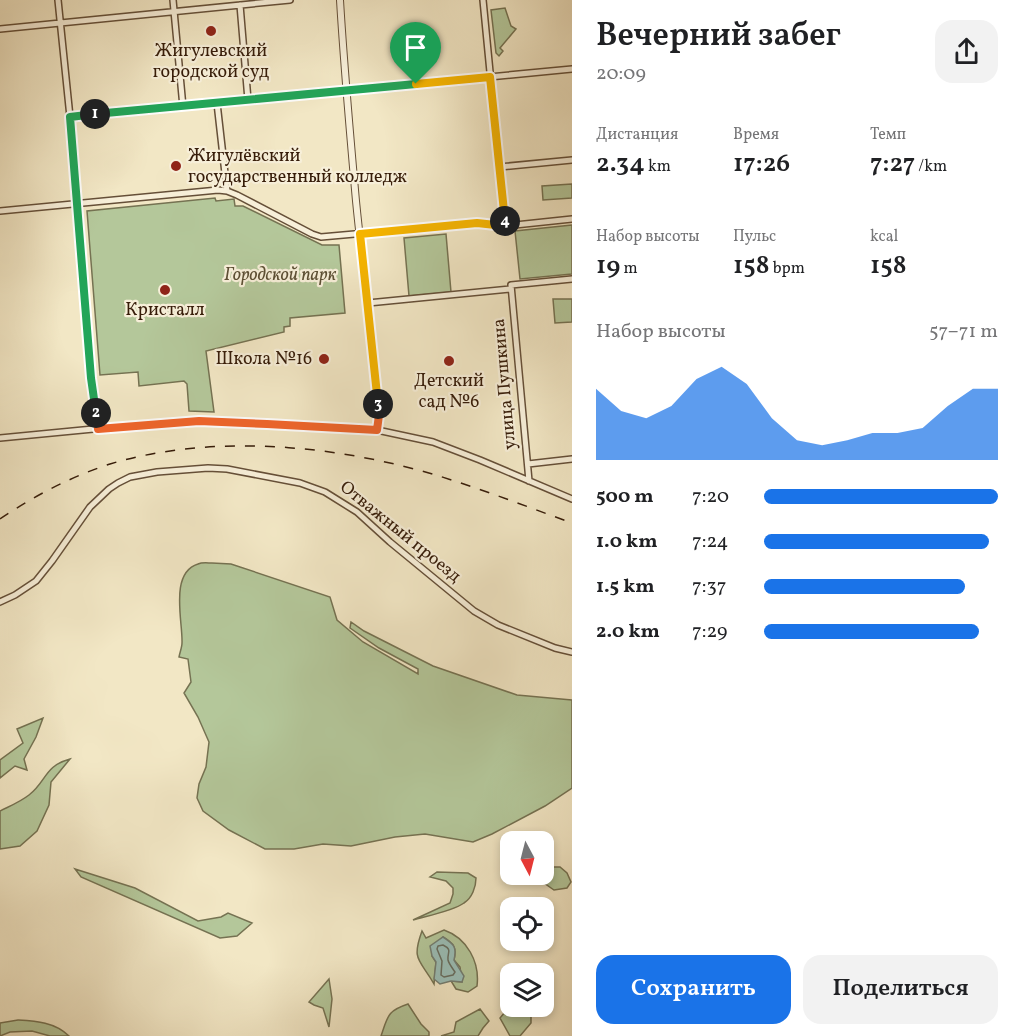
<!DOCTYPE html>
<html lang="ru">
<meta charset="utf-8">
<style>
body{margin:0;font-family:Vollkorn,serif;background:#f2f2f2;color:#202124;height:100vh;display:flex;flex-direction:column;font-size:22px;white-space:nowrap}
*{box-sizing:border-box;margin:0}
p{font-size:20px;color:#757577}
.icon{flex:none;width:33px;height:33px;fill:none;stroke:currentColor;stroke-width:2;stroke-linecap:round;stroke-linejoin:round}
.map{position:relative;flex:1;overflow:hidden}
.sheet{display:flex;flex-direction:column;background:#fff;width:450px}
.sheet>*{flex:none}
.needle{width:39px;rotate:173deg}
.buttons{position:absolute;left:500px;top:831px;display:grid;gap:12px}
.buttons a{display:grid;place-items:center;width:54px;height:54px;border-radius:12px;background:#fff;box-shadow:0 3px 9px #0003;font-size:30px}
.pin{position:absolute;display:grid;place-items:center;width:51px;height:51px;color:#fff;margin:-62px -26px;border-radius:50% 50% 50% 0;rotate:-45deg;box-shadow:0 0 6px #0007}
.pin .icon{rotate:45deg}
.km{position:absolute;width:30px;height:30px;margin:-15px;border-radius:50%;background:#222;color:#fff;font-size:16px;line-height:30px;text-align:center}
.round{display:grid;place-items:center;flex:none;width:63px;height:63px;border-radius:18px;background:#f2f2f2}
.head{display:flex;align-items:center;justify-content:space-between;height:102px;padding:0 24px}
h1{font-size:33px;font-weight:600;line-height:45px}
.stats{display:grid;grid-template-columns:repeat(3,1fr);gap:9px;height:102px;padding:6px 24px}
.stats div{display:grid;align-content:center}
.stats b{font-size:26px;font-weight:600}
.stats small{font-size:16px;font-weight:400}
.stats p{font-size:16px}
.chart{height:168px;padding:12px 24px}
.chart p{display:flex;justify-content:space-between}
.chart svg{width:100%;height:108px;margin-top:6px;fill:#1a73e8;opacity:.7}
.button{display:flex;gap:12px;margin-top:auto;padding:12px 24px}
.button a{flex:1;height:69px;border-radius:18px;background:#1a73e8;color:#fff;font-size:24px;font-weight:600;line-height:69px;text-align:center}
.button a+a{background:#f2f2f2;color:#202124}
ul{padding:0 24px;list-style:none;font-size:20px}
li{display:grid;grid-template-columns:96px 72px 1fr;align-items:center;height:45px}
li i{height:15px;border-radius:8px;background:#1a73e8}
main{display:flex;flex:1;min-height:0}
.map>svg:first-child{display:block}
.green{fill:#b4c79a;stroke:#757252;stroke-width:1.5}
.water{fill:#9bbfb8;stroke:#737e72;stroke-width:1.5}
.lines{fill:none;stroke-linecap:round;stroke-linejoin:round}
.shore{stroke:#686e60;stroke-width:1.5}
.minor-casing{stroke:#654f38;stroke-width:8}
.tertiary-casing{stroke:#654f38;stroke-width:8}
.minor{stroke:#f7efd9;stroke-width:5}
.tertiary{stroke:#f7efd9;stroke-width:6}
.rail{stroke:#361c09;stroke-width:1.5;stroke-dasharray:10 10;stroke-linecap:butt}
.split-1-casing{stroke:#fff;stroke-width:12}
.split-2-casing{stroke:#fff;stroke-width:12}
.split-3-casing{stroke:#fff;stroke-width:12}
.split-4-casing{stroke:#fff;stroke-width:12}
.split-5-casing{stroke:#fff;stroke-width:12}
.split-1{stroke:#22a559;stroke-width:8}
.split-2{stroke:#22a559;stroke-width:8}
.split-3{stroke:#f0652b;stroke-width:8}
.split-4{stroke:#f5b400;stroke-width:8}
.split-5{stroke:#f5b400;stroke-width:8}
.poi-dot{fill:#8f2418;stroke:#f7efd9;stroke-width:2}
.labels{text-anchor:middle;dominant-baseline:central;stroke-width:4.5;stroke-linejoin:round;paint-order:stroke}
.poi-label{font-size:18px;fill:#361c09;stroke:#f7efd9}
.park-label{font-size:18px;font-style:italic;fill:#5c4f34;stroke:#f7efd9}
.street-label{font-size:18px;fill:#361c09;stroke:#f7efd9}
</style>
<main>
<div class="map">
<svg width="572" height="1036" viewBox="0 0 572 1036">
<rect width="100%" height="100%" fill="#f2e7c5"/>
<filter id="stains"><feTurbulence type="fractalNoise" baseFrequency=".00333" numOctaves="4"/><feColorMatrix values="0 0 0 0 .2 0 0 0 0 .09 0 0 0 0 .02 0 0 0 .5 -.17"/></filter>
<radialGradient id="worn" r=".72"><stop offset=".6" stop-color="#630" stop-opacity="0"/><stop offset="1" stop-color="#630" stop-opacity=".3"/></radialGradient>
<!-- green -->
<path class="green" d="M505,8L511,26L516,29L500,48L503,51L499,56L496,53L491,10Z
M572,184V198L543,200L542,186Z
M215,198L216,201L234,199L235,206H243L322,245H339L345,313L290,318V326L284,327V332L206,351L214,412L189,411L187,384L184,381L139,386L138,372L100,375L87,211Z
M572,225V274L520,279L515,231Z
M446,234L451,292L409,296L404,238Z
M553,299H572V322L555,323Z
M212,563L231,564L330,597L337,620L363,642L418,674V669L379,648L350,628L351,622L364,631L433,666L517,695L572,700V788L545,806L492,834L473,842L425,834L395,837L351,846L323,844L294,849H265L229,830L203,811L197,798L199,784L206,767L209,742L198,717L184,693L191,682L188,659L179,657C180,652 182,647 182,643C183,622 169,573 198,564C202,562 208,563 212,563Z
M43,718L36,737L24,759L27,770L15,766L0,778V760L23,743L17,729Z
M70,759L51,782L49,805L37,831L20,846L0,849V811C10,806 20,802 29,795C47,781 44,766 70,759Z
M551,867H560L567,873L571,882L567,888L554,890L544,883L540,876L543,874V871Z
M75,869L135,888L198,921L221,917L228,913L252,923L237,936L220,938L81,877Z
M437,872L468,873L476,878C476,887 472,898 464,903C453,911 427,916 413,920L450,903L453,894V888L446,881L430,877Z
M444,930C467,938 480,962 477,986L468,992L456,989L451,981L462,982L460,967L454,960C457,947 454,944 443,937L432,956L436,962L434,984C420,959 411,961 422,931L426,938Z
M329,979L332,999L329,1027L323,1008L314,1005L309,1002Z
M408,1004L421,1024L429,1032V1036H381C388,1016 387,1011 408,1004Z
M510,1006L524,1007L531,1013V1023L520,1036H510L500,1018Z
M480,1009L489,1021L483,1028L478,1036H441L454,1032L456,1022Z
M18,1020C36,1021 55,1022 69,1036H50L32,1031L10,1032L0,1036V1023Z"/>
<!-- water -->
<path class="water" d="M443,937C454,944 457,947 454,960L464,976L462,982L451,981L440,984L434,979L436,962L432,956L430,946Z"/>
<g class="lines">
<!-- shore -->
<path class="shore" d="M443,945C453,950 447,952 448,960C449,964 453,969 455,972L453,975L444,977L441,975L442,961L437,949L438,946Z"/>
<defs>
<path id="minor" d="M58,0L70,117L90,371L97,429
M173,0L183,107
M483,0L505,226
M240,5L248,100
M0,29L290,0
M217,103L227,191
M70,117L572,69
M499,167L572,160
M0,211L218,190L227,191L237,195L312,234L321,237L477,223L505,226L572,219
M368,303L511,289
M0,438L145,424L199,421L377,430L433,442L480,460L572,499
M528,464L572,459
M529,481L511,285L572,279
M0,602L15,595L36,581L52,561L90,507L109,489L118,483L130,477L157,472L208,468L227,469L300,483L325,492L357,512L390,542L474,611L498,625L555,648L572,652"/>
<path id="tertiary" d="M340,0C344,67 350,134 356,201C363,272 373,343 379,415L377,430"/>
</defs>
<!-- minor casing -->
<use href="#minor" class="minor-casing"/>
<!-- tertiary casing -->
<use href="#tertiary" class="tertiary-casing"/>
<!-- minor -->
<use href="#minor" class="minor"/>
<!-- tertiary -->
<use href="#tertiary" class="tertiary"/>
<!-- rail -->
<path class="rail" d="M0,519C34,496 70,477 110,464C213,433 337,445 439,476C484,490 528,507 572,523"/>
</g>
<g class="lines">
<defs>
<path id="split-1" d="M95,114C202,105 309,95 416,84"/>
<path id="split-2" d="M95,114L70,117L91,378L96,413"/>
<path id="split-3" d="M96,413L98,429L199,421L267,424L377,430L379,415L378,404"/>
<path id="split-4" d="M378,404L360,234L477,223L505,226V221"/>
<path id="split-5" d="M416,84L490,77L505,221"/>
</defs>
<!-- split-1 casing -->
<use href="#split-1" class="split-1-casing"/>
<!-- split-2 casing -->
<use href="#split-2" class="split-2-casing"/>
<!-- split-3 casing -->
<use href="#split-3" class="split-3-casing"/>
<!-- split-4 casing -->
<use href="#split-4" class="split-4-casing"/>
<!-- split-5 casing -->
<use href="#split-5" class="split-5-casing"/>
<!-- split-1 -->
<use href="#split-1" class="split-1"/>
<!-- split-2 -->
<use href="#split-2" class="split-2"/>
<!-- split-3 -->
<use href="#split-3" class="split-3"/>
<!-- split-4 -->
<use href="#split-4" class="split-4"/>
<!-- split-5 -->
<use href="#split-5" class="split-5"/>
</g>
<!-- markers -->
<g class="poi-dot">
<circle cx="211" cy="31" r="6"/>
<circle cx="176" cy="166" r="6"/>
<circle cx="165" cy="290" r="6"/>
<circle cx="324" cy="359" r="6"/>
<circle cx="449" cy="361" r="6"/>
</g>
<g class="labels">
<!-- poi labels -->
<g class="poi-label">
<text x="211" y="51">Жигулевский<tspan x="211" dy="21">городской суд</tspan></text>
<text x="188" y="156" text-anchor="start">Жигулёвский<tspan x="188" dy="21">государственный колледж</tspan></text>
<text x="165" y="310">Кристалл</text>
<text x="312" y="359" text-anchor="end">Школа №16</text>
<text x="449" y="381">Детский<tspan x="449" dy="21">сад №6</tspan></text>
</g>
<!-- park labels -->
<g class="park-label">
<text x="280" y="275">Городской парк</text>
</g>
<!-- street labels -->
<g class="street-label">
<text transform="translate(505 384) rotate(-95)">улица Пушкина</text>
<text transform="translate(400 532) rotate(39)">Отважный проезд</text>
</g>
</g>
<rect width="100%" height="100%" filter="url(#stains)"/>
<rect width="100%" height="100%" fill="url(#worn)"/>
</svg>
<div class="buttons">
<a><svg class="needle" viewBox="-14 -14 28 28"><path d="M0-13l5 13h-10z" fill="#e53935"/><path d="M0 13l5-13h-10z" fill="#757577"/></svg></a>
<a><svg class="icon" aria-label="locate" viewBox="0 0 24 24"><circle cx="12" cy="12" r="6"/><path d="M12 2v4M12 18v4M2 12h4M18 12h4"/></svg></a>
<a><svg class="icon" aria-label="layers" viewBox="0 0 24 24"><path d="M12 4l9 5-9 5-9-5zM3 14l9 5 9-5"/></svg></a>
</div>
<div class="pin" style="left:416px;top:84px;background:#1e9e55"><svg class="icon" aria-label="arrive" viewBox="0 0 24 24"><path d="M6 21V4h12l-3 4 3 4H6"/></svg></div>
<b class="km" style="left:95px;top:114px">1</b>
<b class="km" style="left:96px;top:413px">2</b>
<b class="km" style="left:378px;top:404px">3</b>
<b class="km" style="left:505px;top:221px">4</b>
</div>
<section class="sheet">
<div class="head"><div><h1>Вечерний забег</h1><p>20:09</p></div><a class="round"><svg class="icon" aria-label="share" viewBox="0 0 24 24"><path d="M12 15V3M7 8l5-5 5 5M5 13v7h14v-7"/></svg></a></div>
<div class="stats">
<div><p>Дистанция</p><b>2.34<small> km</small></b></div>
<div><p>Время</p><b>17:26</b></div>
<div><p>Темп</p><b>7:27<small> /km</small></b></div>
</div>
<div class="stats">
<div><p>Набор высоты</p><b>19<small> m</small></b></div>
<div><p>Пульс</p><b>158<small> bpm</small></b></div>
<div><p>kcal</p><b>158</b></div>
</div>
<div class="chart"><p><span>Набор высоты</span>57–71 m</p>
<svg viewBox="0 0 160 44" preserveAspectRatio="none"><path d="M0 44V15L10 24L20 27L30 22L40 11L50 6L60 13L70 27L80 36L90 38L100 36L110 33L120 33L130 31L140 22L150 15L160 15V44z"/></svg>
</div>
<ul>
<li><b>500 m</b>7:20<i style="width:100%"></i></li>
<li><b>1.0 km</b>7:24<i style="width:96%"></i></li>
<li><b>1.5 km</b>7:37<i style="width:86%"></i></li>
<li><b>2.0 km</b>7:29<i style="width:92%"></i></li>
</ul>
<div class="button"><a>Сохранить</a><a>Поделиться</a></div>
</section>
</main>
